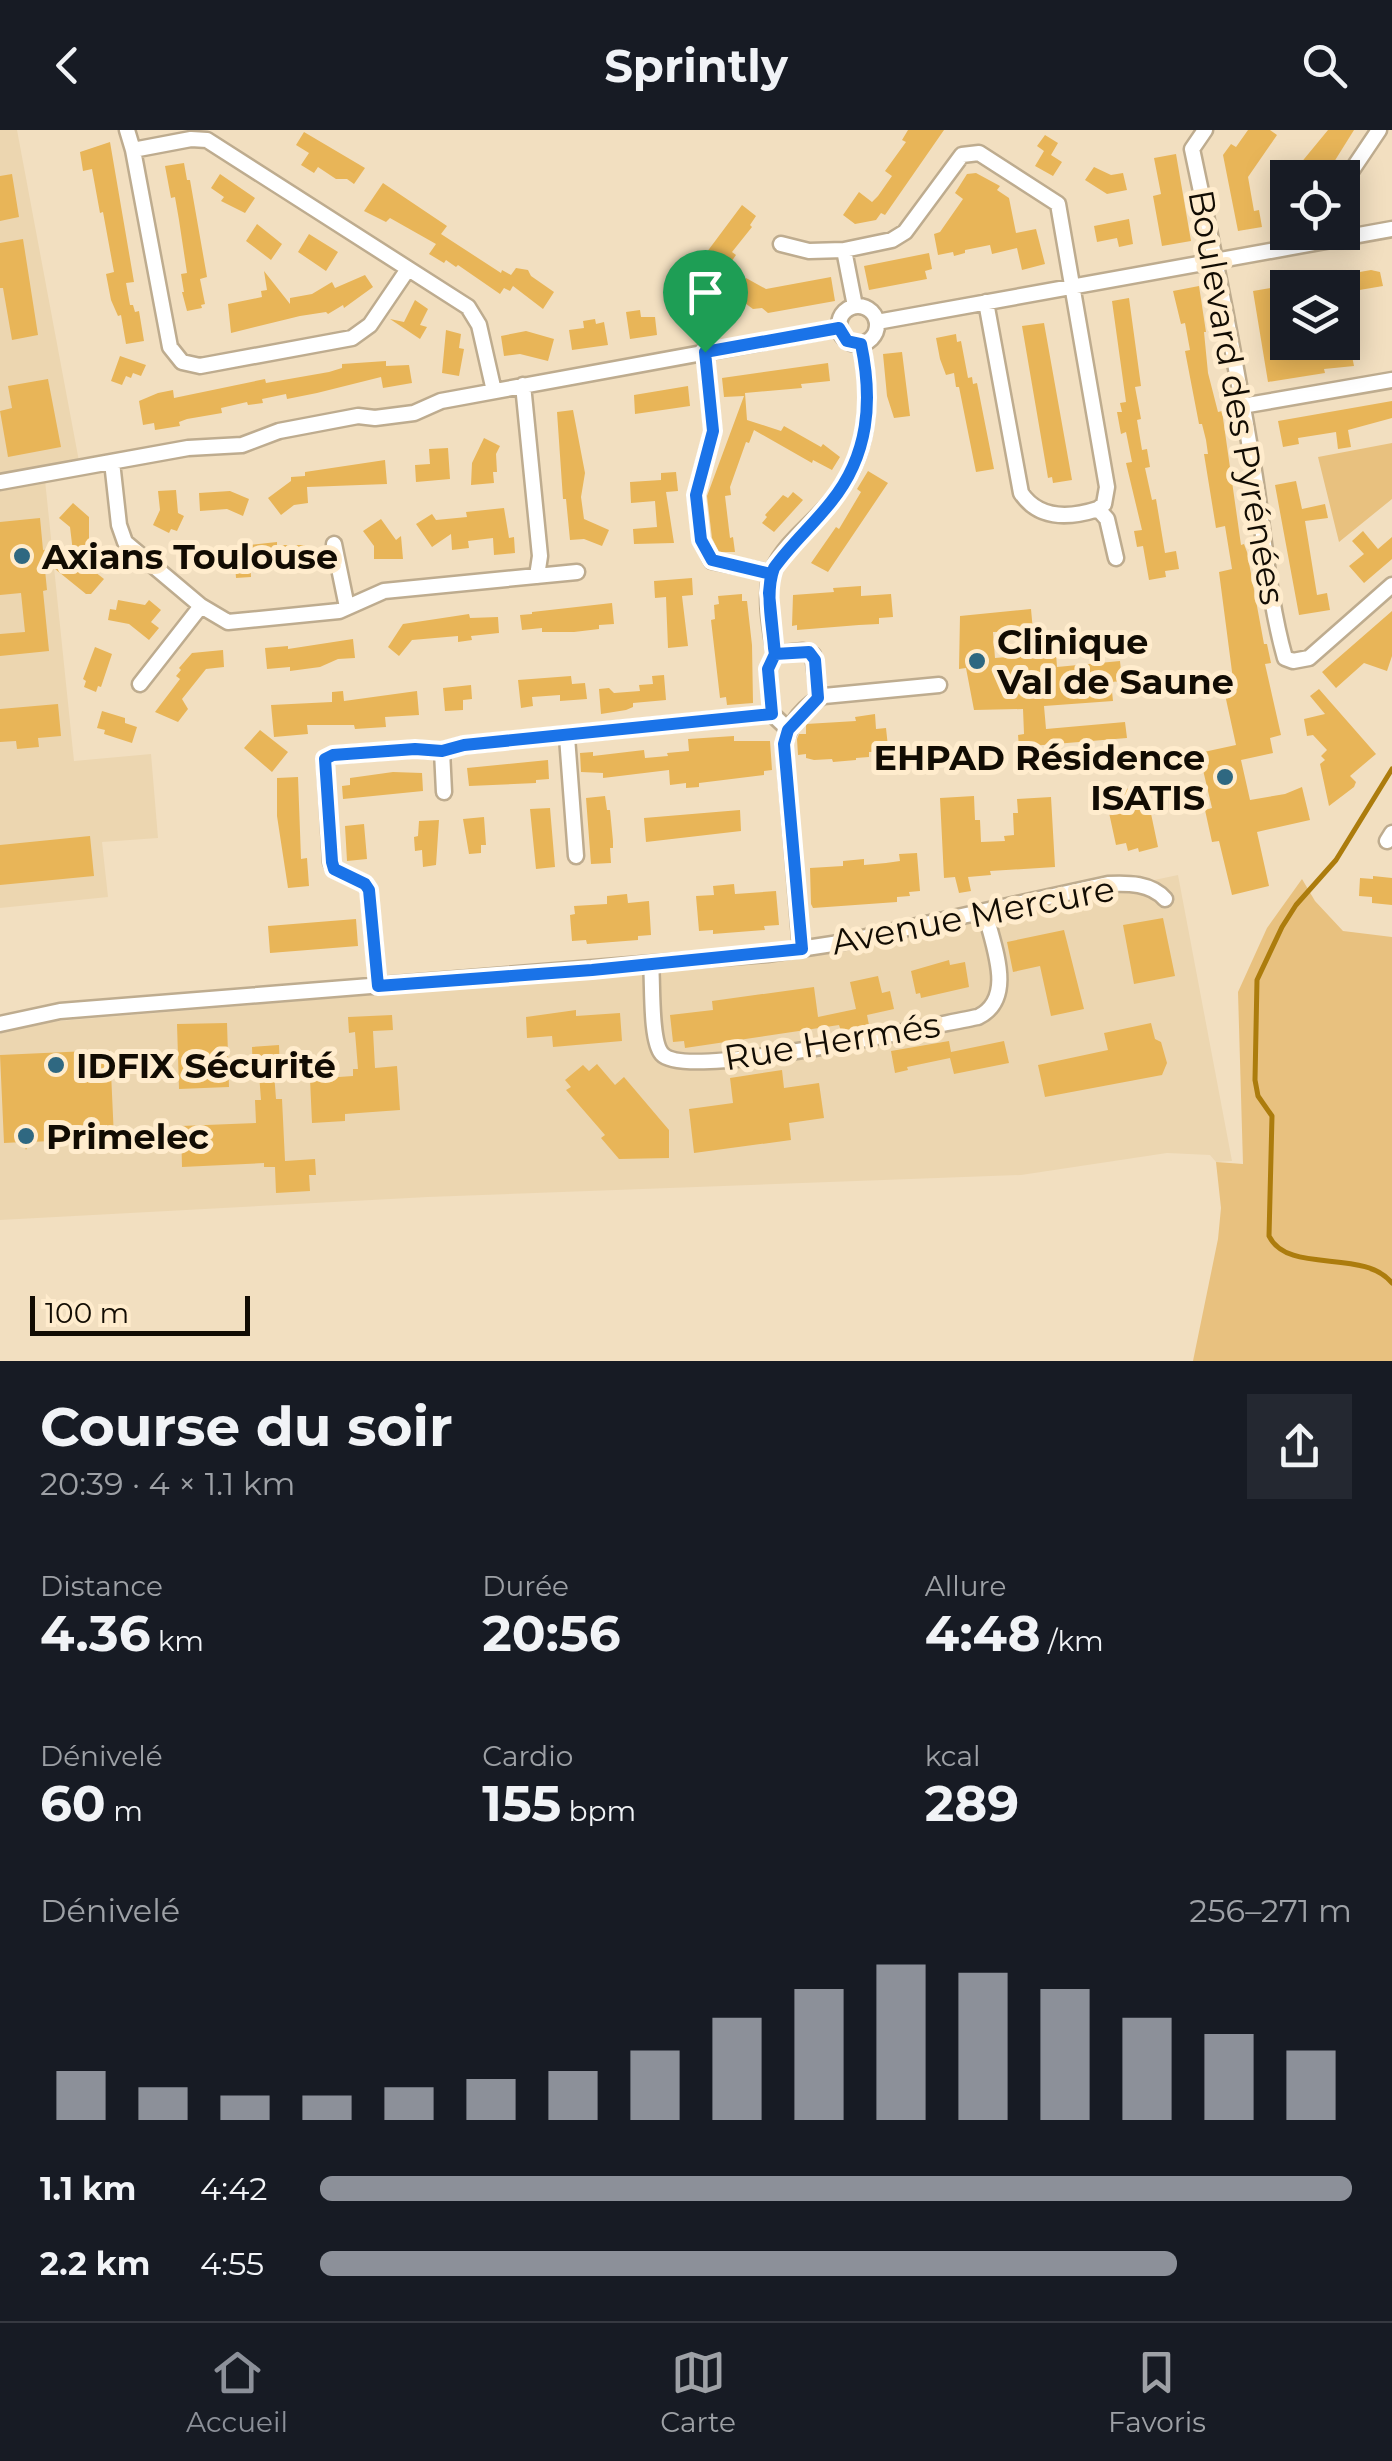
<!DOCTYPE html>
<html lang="fr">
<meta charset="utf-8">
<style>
body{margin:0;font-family:Montserrat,sans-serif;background:#242831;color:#f1f3f6;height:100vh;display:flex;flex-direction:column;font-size:38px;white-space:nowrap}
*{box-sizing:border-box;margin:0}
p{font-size:32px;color:#9ea1a6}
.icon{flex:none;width:55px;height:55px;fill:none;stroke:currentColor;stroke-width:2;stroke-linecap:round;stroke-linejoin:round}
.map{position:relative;height:1231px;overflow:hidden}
.drawer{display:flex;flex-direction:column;background:#171b24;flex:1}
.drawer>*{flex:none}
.tools{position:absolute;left:1270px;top:30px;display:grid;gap:20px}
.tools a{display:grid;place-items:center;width:90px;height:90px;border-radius:0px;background:#171b24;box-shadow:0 5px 25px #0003;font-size:50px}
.scale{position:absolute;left:30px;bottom:25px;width:220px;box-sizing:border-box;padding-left:10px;border:5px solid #120c03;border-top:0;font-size:28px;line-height:35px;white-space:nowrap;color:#120c03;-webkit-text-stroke:8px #ffeccd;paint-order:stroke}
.pin{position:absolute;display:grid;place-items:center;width:85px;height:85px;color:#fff;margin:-102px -42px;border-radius:50% 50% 50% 0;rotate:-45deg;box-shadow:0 0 10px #0007}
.pin .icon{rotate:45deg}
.round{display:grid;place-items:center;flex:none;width:105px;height:105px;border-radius:0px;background:#242831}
.overview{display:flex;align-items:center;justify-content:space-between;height:170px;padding:0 40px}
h1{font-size:55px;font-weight:700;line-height:75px}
.stats{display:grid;grid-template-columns:repeat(3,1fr);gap:15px;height:170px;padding:10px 40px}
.stats div{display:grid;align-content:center}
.stats b{font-size:50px;font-weight:700}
.stats small{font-size:28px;font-weight:400}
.stats p{font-size:28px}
.chart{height:280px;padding:20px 40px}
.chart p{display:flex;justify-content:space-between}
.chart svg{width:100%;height:180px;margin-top:10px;stroke:#8c9099;stroke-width:6}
ul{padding:0 40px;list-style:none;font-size:32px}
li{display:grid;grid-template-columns:160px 120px 1fr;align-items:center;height:75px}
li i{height:25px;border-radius:12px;background:#8c9099}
header{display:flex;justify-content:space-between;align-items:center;height:130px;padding:0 40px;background:#171b24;font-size:45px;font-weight:700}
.menu{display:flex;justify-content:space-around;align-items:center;height:140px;border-top:2px solid #363941;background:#171b24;font-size:28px;color:#9ea1a6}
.menu a{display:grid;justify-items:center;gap:5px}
.menu .current{color:#8c9099}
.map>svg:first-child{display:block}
.built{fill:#ecd6b0}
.green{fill:#e8c17f}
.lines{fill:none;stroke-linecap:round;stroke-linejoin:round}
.stream{stroke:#ac7c0d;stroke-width:5}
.building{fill:#e8b558}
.minor-casing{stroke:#beac8f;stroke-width:19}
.minor{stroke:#fff;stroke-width:14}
.route-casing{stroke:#fff;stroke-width:20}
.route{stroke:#1a73e8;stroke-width:12}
.poi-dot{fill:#2f6881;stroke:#ffeccd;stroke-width:4}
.labels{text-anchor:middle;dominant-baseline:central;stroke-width:10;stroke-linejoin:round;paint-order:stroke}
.street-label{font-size:35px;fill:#120c03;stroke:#ffeccd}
.poi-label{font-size:35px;font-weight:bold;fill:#120c03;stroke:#ffeccd;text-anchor:start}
</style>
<header><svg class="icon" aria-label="back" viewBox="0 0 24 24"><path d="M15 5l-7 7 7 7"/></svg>Sprintly<svg class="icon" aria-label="search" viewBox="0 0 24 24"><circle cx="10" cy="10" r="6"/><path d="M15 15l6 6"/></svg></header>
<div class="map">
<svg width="1392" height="1231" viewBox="0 0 1392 1231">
<rect width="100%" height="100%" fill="#f2dfc0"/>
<!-- built -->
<path class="built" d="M0,0H17L81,342L45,350L74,631L151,624L158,708L102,712L108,767L0,778Z
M1178,745L1232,1031L1216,1032L1210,1025L1167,1023L1021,1045L428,1067L0,1090V896L719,836L810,823Z"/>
<!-- green -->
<path class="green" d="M1392,313V369L1339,412L1318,327Z
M1302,749L1315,771L1343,801L1392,807V1231H1193L1218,1109L1221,1078L1216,1032L1243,1034L1238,862L1267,798Z"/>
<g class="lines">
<!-- stream -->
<path class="stream" d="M1392,639L1336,730L1296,775L1282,797L1257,850L1255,950L1258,966L1272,986L1269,1106C1288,1145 1364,1118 1392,1153"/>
</g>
<!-- building -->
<path class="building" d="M908,0H944L885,85L881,83L876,90L855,94L843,85L859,62L872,72L878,66L892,46L885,41L906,12L902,10Z
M1248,0H1270L1277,5L1248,47L1254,81L1259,80L1262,97L1238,101L1223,25L1231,14L1236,17Z
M1328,0H1354L1324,48H1305L1295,40Z
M304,2L365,38L354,54L347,49H336L318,37L314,43L301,35L309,23L296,15Z
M1045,5L1058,13L1051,25L1062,32L1053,46L1035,36L1044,21L1037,16Z
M110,12L134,152L126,153L130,175H133L135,182L139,181L144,211L126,214L121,185L118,186L111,170L106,144L114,142L103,82L100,83L92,39L83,41L80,22Z
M1176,24L1191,111L1162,116L1153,66L1161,64L1154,28Z
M184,33L187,50H190L207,147L200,149L205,174L201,175L202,178L187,181L182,162H184L181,144L187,143L179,90L175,67L171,68L165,36Z
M1094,37L1111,45L1123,43L1127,60L1107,64L1085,50Z
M976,43L1000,56L997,60L1009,68L1016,103L1036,99L1045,134L1022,140L1017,118L992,124L990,115L965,120V123L954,126L953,122L938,125L934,104L940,102L963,69L955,63L967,44Z
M12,44L19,87L0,91V46Z
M220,44L255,68L245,83L221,71L224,67L211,58Z
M383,53L447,96L441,104L501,143L502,140L511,145L516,138L528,140L531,146L554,162L543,179L513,156L510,161L504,158L500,164L458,135L456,137L446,130L444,133L429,124L436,114L390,88L386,92L364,81Z
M742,75L756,86L750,95L752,97L732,122L736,125L727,138L719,132L707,148L695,138Z
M1129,89L1133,114L1119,117L1117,108L1097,112L1094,96Z
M257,94L282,114L271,130L246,111Z
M309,104L338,122L326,141L298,122Z
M23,109L38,205L12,210L3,158H0V113Z
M929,123L932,139L925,141L927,149L869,160L864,136Z
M1371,140L1380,142L1383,156L1342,163V158H1309V151Z
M264,141L290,174V168L312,164L332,152L335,158L365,145L373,157L344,178L343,175L328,184L326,182L300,186L231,203L228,174L262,167L261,161L267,160Z
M831,147L835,171L768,183L762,178L753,179L734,165L746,148L766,159Z
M1199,156L1206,202H1204L1208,243L1218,282L1222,281L1241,415L1244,414L1247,422L1264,514H1267L1271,533L1265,534L1281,605L1270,608L1273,623L1241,630L1250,670L1285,664L1302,657L1310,690L1257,702L1269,756L1232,765L1219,711L1212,712L1205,680L1212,678L1199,623L1236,615L1224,560L1234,557L1219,442L1232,439L1225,396L1216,398L1204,324H1208L1206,310L1202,294H1199L1185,221L1190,220L1185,193L1181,194L1173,161Z
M1276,157L1284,230L1351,221L1354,236L1324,239L1325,243L1268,252L1253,161Z
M695,165L721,182L713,196L698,185L693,193L676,181L686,166L692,170Z
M1129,168L1141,256L1135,257L1141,289L1137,290L1142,320L1147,319L1150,337L1145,338L1152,370L1156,369L1165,423L1176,421L1179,439L1165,441L1166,447L1149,450L1143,416L1137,417L1134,401L1142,400L1126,333L1132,332L1126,302L1121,304L1117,282H1122L1120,273L1126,272L1112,171Z
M415,170L428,179L420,195L427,197L420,209L390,189L404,192Z
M640,180L641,187H655L657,205L630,209L626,182Z
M595,189L596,194L604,192L608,215L572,220L569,200L584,198L583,191Z
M1044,193L1072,350L1053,353L1052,347L1048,348L1022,196Z
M446,200L461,204L459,218L464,219L459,246L442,243Z
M526,201L554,209L548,231L520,224L504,226L501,206Z
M956,204L957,212L961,211L968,248L972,247L973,254L977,253L994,339L976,342L959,257H956L954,243L946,245L940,229L936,208Z
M902,222L910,286L894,288L887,266L883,224Z
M120,226L146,235L141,246L133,243L131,248L126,246L122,255L111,251Z
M386,231V236L409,235L412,253L383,258L381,247L317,263L287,269L286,264L262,269L263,273L248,275L247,272L221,278L222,283L187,289L179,292L180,296L155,300L154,293L143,295L139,271L158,263L173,260L174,268L265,249L266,253L329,242L342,238V234Z
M828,233L830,251L801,254L802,258L745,263L747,290L781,301L784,296L821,317L823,314L840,327L832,340L813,330L812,333L754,300L749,313L746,312L730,357L731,365L725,366L730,408L733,407L735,422H719L712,408L707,366L744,266L724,267L722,248Z
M48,249L61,317L8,327L0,281L12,278L8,256Z
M688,256L690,276L635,284L634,265Z
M1392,271V288L1348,300L1351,317L1338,319L1336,302L1298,308L1299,314L1283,317L1278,291Z
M573,280L585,343L581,367L584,389L609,400L602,416L584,409L570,410L566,369H563L557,282Z
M484,308L500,316L496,324L497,342H493L494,353L471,355L472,333Z
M448,318L450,349L416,352L415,335L430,334L429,319Z
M385,330L387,354L307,357L308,373L294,375L281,385L268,368L291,351V347L305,346V342Z
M868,341L888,353L828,442L811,433L836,397L839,399L861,362L857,359Z
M676,342L678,361L666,362L674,413L634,414L633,399L657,397L655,371L631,373L630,352L661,350V343Z
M1296,351L1302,379L1325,374L1328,388L1305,391L1317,465L1327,463L1330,480L1299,485L1275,355Z
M176,360L178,383L184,386L177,401L171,399L169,403L153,395L160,380L158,361Z
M230,361L249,369L243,386L227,379L200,381L199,363Z
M793,362L803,370L774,402L762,393L767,387L765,385L783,365L788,368Z
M73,373L89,387V421L73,422L70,397L59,388Z
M504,378L509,408L514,407L515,423L494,425L493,408L468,411L469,418L452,420L451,404L432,417L416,394L432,384L436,390L467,387L466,382Z
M40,388L43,420L65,418L104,449L91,464H86L44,430L47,460L43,461L49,521L0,526V504L25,502L21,463L0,465V392Z
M381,389L396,410L401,406L403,429H374V416L363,401Z
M1363,401L1378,419L1392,407V429L1364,453L1349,436L1364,424L1352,411Z
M277,412V415H305L306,433L287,435L286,432L278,433L277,428L250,430L251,447L236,448L235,433L216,434L215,419Z
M692,448L693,465L682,466L688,516L668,518L666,467L655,468L654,451Z
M861,456V466L891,464L893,487L879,488V494L859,495L797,500V495L792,496L793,465L834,462L833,458Z
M742,464V471H747L752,515L753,573L727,575L726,567L720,568L711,490L715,489L714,475L719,474L718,466Z
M118,470L145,475L149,470L161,480L151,492L159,498L149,510L129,494L108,490L110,479L116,480Z
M612,473L614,494L599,495V499L574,502H542V498L522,500L520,485L532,484V482Z
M1031,479L1033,501L993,502L995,528L1056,523L1057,537L1120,531L1122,551L1111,552L1113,571L1044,576L1046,599L1125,592L1127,608L1019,617L1018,605L1024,604L1023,579L974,580L966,538L959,539L960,486Z
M1392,481V526L1387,541L1364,533L1336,558L1322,542Z
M469,484L470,488L498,487L499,503L471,506L472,510L458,512V506L412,510L399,526L388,517L403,494Z
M353,509L355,528L338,529L320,537L290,541V537L267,539L265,518L288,516V519Z
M95,517L112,524L101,557L98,556L96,562L84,557L86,551L83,549Z
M223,520L224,537L206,539L182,569L188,579L178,592L155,582L180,549L176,546L181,540L179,538L192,523Z
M664,545L666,570L633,573V577L626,580L601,584L599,559L609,558L614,563L640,561L639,555L653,554L652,546Z
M571,546L572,554L585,553L587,569L560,571V565L532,567L533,576L521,578L518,550Z
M471,555L472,569L463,570V580L445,581L443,558Z
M1319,559L1376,624L1350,646L1356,652L1354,657L1329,676L1320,634L1325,630L1321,626L1327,620L1313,605L1307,606L1304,589L1325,584L1310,566Z
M343,561L344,571L417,561L419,585L385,587L386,597L355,599L354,595H307L308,604L274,607L271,575L332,572V562Z
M58,574L61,606L38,608L39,617L17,619L16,611L0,612V579Z
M102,581L125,588V593L137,597L132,613L104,604L105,600L97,598Z
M875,584L876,599L886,598L888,617H879V622H869V627L856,628V630L833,632L832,629L814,630L806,628V624L798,625L797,609L799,604H806V594L856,591L855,587Z
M260,600L288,622L272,642L244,618Z
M734,606V611H770L772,640L764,641V645L699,653V657L686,658V653L670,655L669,640L603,648V643L581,642L580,623L593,622V626L644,620L645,628L668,626L667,623L689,621L688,609Z
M548,630L549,649L536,650V653L469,656L467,638Z
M393,642L422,643L423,661L343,669L342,656L350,655V648Z
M298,647L301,729L307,728L309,756L288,758L277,686V648Z
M1118,652L1119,656L1125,655L1126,659L1145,655L1158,717L1139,722L1138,718L1128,721L1126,713L1116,715L1103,655Z
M605,666L607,680H610L613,711V718H610L611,733L591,734L586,668Z
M974,666L975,690H980L981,712L1005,711L1004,706L1014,705L1013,683H1018L1017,669L1051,667L1055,737L990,741L991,745L968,747L971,761L959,763L955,747L944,748L940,668Z
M550,678L555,737L536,739L530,679Z
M740,680L741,701L646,712L644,688Z
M484,687L486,715H481V723L469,724L463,689Z
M439,690L436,735L423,737L422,720L415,721L414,707L418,706L419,691Z
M364,694L367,729L347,731L345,696Z
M90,706L94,746L0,755V715Z
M917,723L920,761L909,762L910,766L897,767V772L813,778L811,774L810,738L843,736V731L864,729V735L886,733L900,731L899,724Z
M1373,746L1392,748V775L1372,773V767L1359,766L1360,748L1373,749Z
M734,754L735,764L776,761L779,795L764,796L765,800L713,804V800L699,801L696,766L714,765L713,756Z
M627,764L628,773L649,771L651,805L638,806V810L587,814L586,810L572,811L570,785L575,784L574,776L607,774V766Z
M1163,788L1175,846L1134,854L1123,795Z
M356,789L358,816L270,823L268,796Z
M1064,800L1084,879L1051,886L1040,836L1013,842L1007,812Z
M949,830L950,835L965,832L969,857L921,868L920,863L916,864L911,841Z
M878,846L882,863L890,861L894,879L867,885L869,895L841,901L839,895L685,918L684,911L673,912L670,885L713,880L712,871L814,857L818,887L856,879L850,852Z
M576,880V886L620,883L622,911L553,917L552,906L527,908L526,887Z
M392,885L393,900L373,901L375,938L397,936L400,980L345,984V991L312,993L310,949L353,946V939H358L355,902L349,903L348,887Z
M227,893L229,957L179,959L177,894Z
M1151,893L1155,909L1161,912L1167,933L1162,945L1045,967L1038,935L1108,920L1104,903Z
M949,911L951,922L1004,911L1009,933L954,944L950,928L907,937L908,940L895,943L891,921Z
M279,915L280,943H274L276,969H282L285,1031L315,1029L316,1045H309L310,1061L276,1063L275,1037H264V1033L182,1037L181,996L256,993L255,970H261L259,944L253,945L252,917Z
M110,920L114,1008L30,1012L26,1020L23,1012L4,1013L0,925Z
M597,934L615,955L624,947L669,1000V1028L619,1029L601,1008L605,1005L566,960L571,957L565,950L583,935L589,941Z
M782,940L784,958L819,953L824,988L789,993L791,1010L694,1023L689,979L733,973L730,948Z"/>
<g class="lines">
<defs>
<path id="minor" d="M127,0L133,20
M1205,0L1192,19C1215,126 1236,233 1254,341C1264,403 1268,468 1285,528L1293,531L1309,528L1392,455
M1342,55L1379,0
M781,114L809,121L844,120
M408,139L370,195L352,208L200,236L182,232L170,217L133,20L191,9L207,10L468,177L479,195L494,261
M986,172L1021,363C1039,390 1070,388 1098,379
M839 195a19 19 0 1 1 38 0a19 19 0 1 1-38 0Z
M855,176L844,120L892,110L905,102L962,25L979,23L1058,74L1107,357L1104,374L1098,379
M877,192L1392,99
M705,222L713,301L696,365L701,410L712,431L771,443
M523,255L540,426L537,446
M1242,276L1392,250
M112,332L119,395L125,412L201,476L228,492L339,481L384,461L577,442
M0,352L188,318L242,315L279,301L358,286L375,288L414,283L441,271L839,198
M1098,379L1107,389L1116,428
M334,414L347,477
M775,524C771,502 763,461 773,440C784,414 810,396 828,375C869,330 873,271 861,214
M140,554L201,476
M789,600L772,584L768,539L775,524L803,521L813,525L819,568
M567,607L576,726
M442,621L444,662
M1387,711L1392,703
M801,819L784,615C788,595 806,573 824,566L939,555
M651,834C653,853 650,911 662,924C686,951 934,895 978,887C1017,868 992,814 985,781
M378,856L369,761L365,754L334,739L331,732L325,629L333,625L415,619L442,621L464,615L772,584
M0,894L60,881L767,824L839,813L1108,754C1128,753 1151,753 1165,769"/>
</defs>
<!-- minor casing -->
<use href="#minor" class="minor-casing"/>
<!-- minor -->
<use href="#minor" class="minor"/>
</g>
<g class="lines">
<defs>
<path id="route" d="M705,222L713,301L696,365L701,410L712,430L771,444L769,463L775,524L768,539L772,584L464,615L442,621L415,619L333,625L325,629L332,732L334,739L365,754L369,760L378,856L592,840L802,819L784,614L788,600L818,568L815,530L809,522L775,524L774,518C772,492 765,463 774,438C791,414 813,395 831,372C869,325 873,271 861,214L847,211L839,198L705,222"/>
</defs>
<!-- route casing -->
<use href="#route" class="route-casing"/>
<!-- route -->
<use href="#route" class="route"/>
</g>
<!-- markers -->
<g class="poi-dot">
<circle cx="22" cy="426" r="10"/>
<circle cx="977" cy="531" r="10"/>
<circle cx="1225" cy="647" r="10"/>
<circle cx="56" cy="935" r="10"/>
<circle cx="26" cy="1006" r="10"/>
</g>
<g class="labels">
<!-- street labels -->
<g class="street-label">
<text transform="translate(1237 267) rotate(80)">Boulevard des Pyrénées</text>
<text transform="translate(973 785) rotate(-11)">Avenue Mercure</text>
<text transform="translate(832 911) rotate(-9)">Rue Hermés</text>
</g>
<!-- poi labels -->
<g class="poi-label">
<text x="42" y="426">Axians Toulouse</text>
<text x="997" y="511">Clinique<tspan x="997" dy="40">Val de Saune</tspan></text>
<text x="1205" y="627" text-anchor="end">EHPAD Résidence<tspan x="1205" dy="40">ISATIS</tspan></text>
<text x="76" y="935">IDFIX Sécurité</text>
<text x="46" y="1006">Primelec</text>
</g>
</g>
</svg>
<div class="tools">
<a><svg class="icon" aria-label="locate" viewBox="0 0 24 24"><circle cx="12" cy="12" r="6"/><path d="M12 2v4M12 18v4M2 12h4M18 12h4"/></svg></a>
<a><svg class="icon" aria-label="layers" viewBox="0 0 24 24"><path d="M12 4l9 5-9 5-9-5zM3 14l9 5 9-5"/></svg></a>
</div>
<div class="scale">100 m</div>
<div class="pin" style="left:705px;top:222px;background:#1e9e55"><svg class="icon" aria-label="arrive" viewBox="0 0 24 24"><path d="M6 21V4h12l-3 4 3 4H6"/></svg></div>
</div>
<section class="drawer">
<div class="overview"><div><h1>Course du soir</h1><p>20:39 · 4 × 1.1 km</p></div><a class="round"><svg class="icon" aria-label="share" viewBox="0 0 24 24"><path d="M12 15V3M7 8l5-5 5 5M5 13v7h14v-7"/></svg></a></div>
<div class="stats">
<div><p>Distance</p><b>4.36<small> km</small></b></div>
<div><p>Durée</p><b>20:56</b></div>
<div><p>Allure</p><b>4:48<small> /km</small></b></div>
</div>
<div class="stats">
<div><p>Dénivelé</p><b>60<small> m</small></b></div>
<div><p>Cardio</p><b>155<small> bpm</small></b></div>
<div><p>kcal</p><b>289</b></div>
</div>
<div class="chart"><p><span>Dénivelé</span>256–271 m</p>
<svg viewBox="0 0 160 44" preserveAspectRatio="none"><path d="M5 44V32M15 44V36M25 44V38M35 44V38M45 44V36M55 44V34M65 44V32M75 44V27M85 44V19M95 44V12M105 44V6M115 44V8M125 44V12M135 44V19M145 44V23M155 44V27"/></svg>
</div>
<ul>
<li><b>1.1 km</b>4:42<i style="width:100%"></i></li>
<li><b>2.2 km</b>4:55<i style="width:83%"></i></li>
</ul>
</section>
<nav class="menu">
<a class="current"><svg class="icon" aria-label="home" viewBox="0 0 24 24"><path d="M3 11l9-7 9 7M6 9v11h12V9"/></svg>Accueil</a>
<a><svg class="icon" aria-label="map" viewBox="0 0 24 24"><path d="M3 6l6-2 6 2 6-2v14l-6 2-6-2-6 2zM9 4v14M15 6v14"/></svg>Carte</a>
<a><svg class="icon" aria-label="saved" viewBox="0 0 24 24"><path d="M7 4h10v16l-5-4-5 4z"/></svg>Favoris</a>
</nav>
